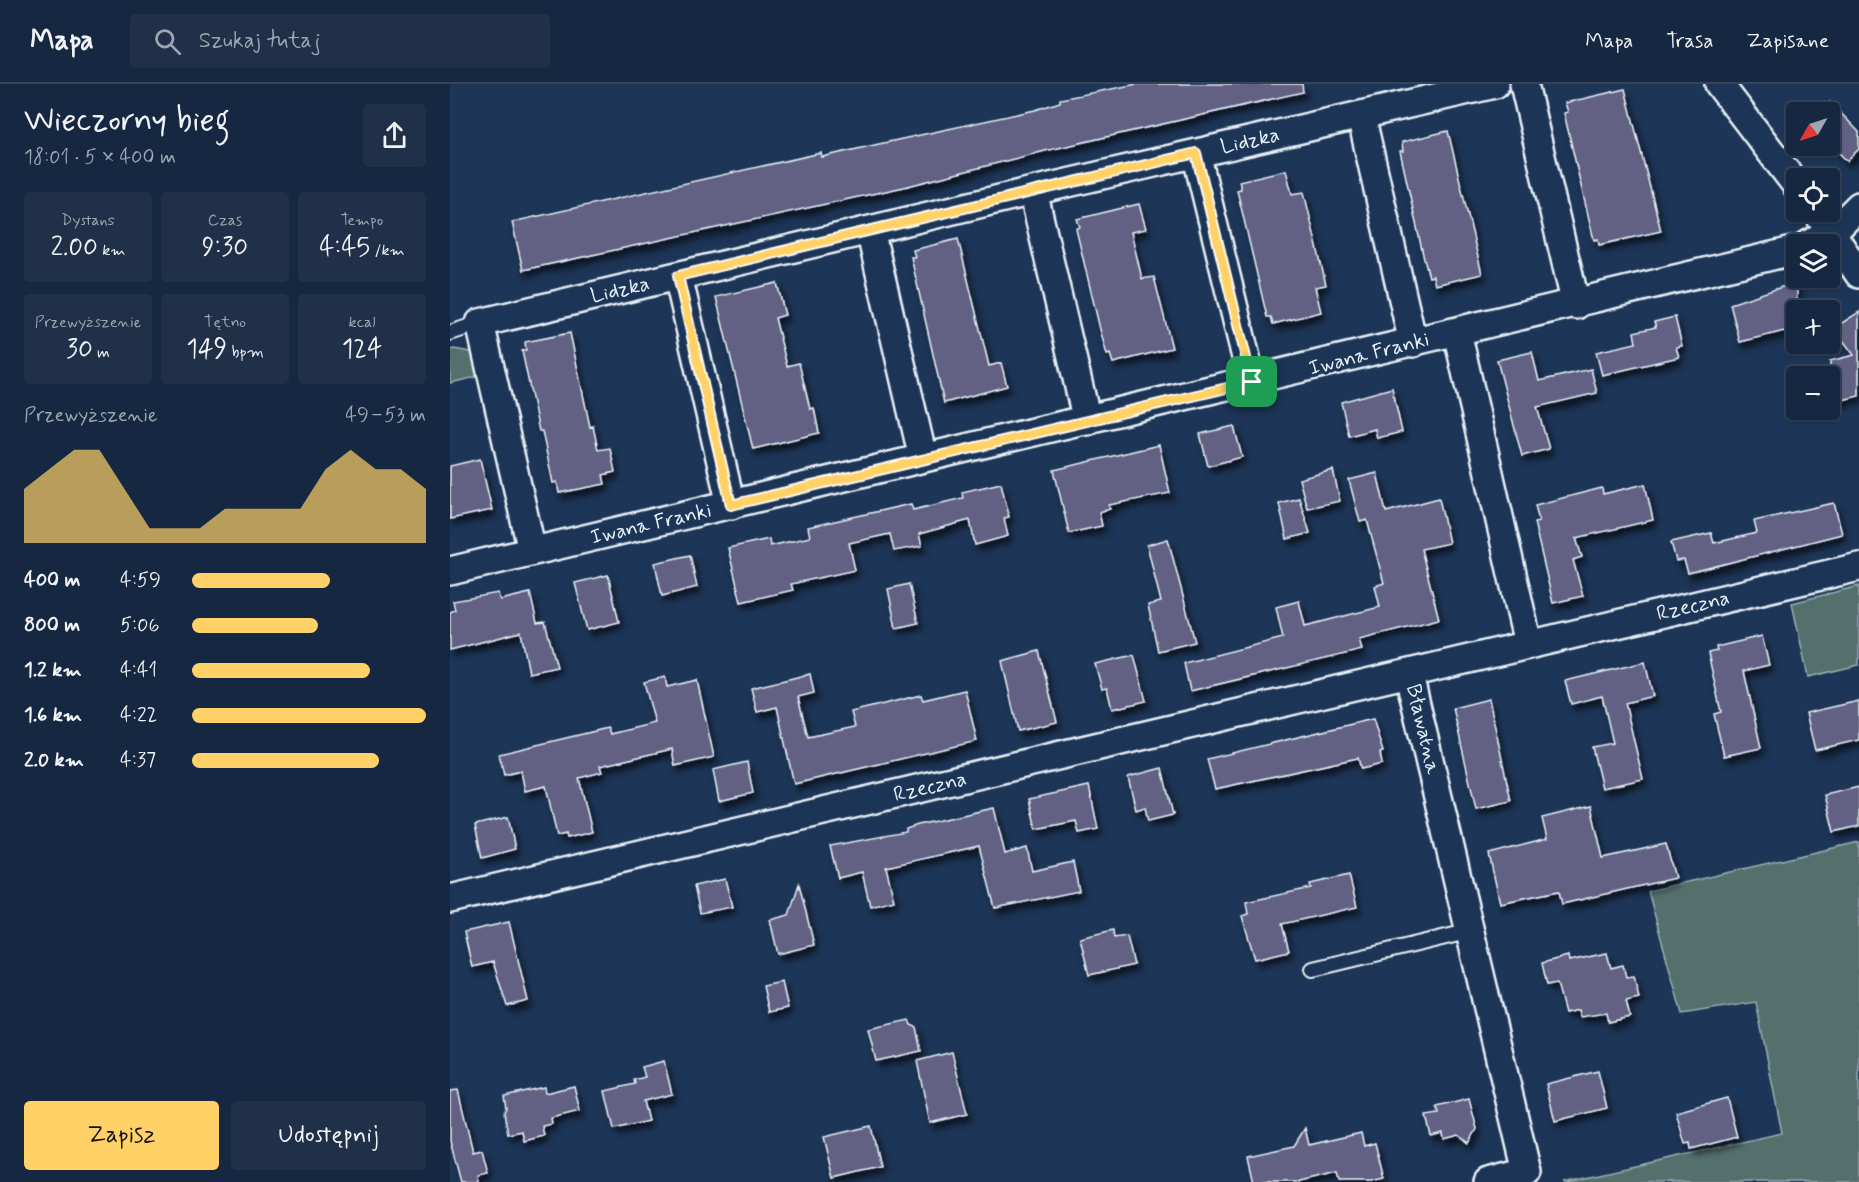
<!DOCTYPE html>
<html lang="pl">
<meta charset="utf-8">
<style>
body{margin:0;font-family:Mynerve,sans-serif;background:#1f3048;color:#f1f3f6;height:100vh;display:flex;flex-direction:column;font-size:22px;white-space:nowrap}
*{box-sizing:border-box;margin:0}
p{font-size:20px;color:#9ea6b1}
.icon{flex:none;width:33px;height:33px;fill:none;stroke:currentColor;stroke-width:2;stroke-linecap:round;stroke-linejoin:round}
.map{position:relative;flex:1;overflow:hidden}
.drawer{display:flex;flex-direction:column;background:#162841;width:450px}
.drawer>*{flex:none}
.needle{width:39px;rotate:231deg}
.controls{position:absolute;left:1336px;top:18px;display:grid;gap:12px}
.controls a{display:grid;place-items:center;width:54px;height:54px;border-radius:6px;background:#162841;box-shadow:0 2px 4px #0004,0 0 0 2px #35445a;font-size:30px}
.pin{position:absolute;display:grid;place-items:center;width:51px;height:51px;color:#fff;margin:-26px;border-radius:12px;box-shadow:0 3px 9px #0006}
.round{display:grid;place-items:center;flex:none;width:63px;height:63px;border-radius:6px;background:#1f3048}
.summary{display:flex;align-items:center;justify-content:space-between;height:102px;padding:0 24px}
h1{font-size:33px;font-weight:600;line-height:45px}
.metrics{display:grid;grid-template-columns:repeat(3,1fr);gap:9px;height:102px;padding:6px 24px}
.metrics div{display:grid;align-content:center;border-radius:6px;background:#1f3048;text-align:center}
.metrics b{font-size:26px;font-weight:600}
.metrics small{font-size:16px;font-weight:400}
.metrics p{font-size:16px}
.chart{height:168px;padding:12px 24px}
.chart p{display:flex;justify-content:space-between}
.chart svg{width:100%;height:108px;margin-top:6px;fill:#ffd166;opacity:.7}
.action{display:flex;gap:12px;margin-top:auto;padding:12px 24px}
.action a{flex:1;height:69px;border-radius:6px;background:#ffd166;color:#111;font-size:24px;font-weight:600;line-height:69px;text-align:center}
.action a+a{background:#1f3048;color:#f1f3f6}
ul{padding:0 24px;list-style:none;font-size:20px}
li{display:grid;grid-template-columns:96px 72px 1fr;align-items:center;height:45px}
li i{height:15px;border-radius:8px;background:#ffd166}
header{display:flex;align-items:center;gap:36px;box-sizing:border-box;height:84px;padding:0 30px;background:#162841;border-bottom:2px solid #35445a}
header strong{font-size:28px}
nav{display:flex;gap:33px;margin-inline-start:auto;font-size:21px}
.search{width:420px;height:54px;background:#1f3048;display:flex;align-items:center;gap:15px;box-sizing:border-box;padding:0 21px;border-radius:6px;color:#9ea6b1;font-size:22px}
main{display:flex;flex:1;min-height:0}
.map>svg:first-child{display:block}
.green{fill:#536f6d;stroke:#9eb0b2;stroke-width:1.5}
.building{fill:#626183;stroke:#e8f1f8;stroke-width:1.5;filter:url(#shadow)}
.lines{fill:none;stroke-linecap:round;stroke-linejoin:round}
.lane-casing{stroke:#e8f1f8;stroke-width:18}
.street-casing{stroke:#e8f1f8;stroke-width:32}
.lane{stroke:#1d3557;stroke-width:14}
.street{stroke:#1d3557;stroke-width:27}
.route-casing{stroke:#fff;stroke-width:12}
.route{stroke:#ffd166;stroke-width:8}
.labels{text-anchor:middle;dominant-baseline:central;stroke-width:6;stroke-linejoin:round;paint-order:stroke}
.street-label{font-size:21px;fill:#e8f1f8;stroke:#1d3557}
</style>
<header>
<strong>Mapa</strong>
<div class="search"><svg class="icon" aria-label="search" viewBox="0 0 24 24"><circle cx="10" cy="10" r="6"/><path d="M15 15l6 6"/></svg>Szukaj tutaj</div>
<nav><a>Mapa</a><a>Trasa</a><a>Zapisane</a></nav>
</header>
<main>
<section class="drawer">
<div class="summary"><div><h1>Wieczorny bieg</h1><p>18:01 · 5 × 400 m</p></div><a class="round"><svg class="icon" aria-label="share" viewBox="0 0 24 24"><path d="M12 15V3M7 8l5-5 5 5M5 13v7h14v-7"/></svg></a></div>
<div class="metrics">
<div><p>Dystans</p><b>2.00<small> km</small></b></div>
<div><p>Czas</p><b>9:30</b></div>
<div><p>Tempo</p><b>4:45<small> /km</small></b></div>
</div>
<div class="metrics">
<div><p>Przewyższenie</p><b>30<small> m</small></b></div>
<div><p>Tętno</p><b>149<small> bpm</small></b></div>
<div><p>kcal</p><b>124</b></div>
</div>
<div class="chart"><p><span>Przewyższenie</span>49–53 m</p>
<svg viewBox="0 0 160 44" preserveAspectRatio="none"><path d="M0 44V22L10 14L20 6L30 6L40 22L50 38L60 38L70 38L80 30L90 30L100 30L110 30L120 14L130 6L140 14L150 14L160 22V44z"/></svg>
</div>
<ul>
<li><b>400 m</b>4:59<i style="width:59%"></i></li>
<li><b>800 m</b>5:06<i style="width:54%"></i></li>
<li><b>1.2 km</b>4:41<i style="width:76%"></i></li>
<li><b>1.6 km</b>4:22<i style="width:100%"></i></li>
<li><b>2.0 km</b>4:37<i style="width:80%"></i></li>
</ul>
<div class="action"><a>Zapisz</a><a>Udostępnij</a></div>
</section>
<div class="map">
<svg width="1409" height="1098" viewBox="0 0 1409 1098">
<defs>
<filter id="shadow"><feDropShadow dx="3.5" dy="6" stdDeviation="3" flood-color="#0009"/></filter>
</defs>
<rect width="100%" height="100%" fill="#1d3557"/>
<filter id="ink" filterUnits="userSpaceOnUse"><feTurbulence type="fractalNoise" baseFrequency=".0167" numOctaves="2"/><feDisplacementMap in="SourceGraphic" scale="12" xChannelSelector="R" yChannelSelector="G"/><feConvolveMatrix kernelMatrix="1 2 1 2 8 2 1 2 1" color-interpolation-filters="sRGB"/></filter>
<g filter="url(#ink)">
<!-- green -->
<path class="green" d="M4,265L26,269L31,292L0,299V266Z
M1409,502V581L1358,593L1342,519Z
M1409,758V1098H1114L1332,1049L1306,918L1232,930L1198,807Z"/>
<!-- building -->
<path class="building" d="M687,0H852L853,8L595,67L454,103L73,186L62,138L371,69L372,73L429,60L585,26L610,18V15Z
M1175,5L1211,147L1149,161L1148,155L1144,156L1132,106L1114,29L1118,28L1115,19Z
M1380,18L1409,48V65L1397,77L1380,60Z
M998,47L1032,190L985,201L983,192L979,193L974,175L950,67H953L952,58Z
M836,86L842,110L854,108L876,201L865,203L871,228L823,240L821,233H817L787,106L791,105L789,97Z
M689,120L696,145L681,148L692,195L704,193L722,264L663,279L660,270L657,271L650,245L626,145L630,143L627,135Z
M508,155L539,282L551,279L557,302L494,319L461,173H465L463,166Z
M1347,198V244L1290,258L1280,220Z
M327,199L335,231L325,234L337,282L349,279L360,325L364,324L369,349L303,365L266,213Z
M1409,228V312L1380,319V277L1404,271L1384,244Z
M1225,233L1232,262L1226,263L1229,273L1152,291L1146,268L1186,259L1184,248L1206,243L1204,238Z
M120,249L140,343L143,342L148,366L160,364L165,388L153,391L155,400L109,409L107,398L103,399L92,347H89L72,267L76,266L75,258Z
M1082,268L1089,297L1141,285L1147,309L1087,323L1099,365L1072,372L1047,276Z
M942,304L952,348L927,354L925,345L899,352L891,318Z
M784,342L792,373L758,382L750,350Z
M709,361L720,409L659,421L660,425L649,428L652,442L619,449L604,386Z
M30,375L42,426L0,435V382Z
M883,386L890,417L857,424L849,395Z
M927,389L936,428L989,414L999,459L971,465L989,535L909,555L912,566L740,607L734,579L833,554L826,523L849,517L855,542L930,523L925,502L934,499L917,436L910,438L899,396Z
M551,399L559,433L554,434L558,452L525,461L520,436L469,450L472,462L444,467L440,450L399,459L405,486L341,500L343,506L291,518L278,464L319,455L320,462L360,453L358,443L461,420L463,426L513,414L512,408Z
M1195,400L1203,436L1126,454L1132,473L1123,476L1133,512L1103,519L1084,438L1089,437L1085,421L1152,404L1153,410Z
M849,414L860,449L837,455L829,419Z
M1384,419L1392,450L1238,489L1234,476L1226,477L1221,458L1261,449L1264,459L1307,449L1304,437Z
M718,455L745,558L708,567L698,521L711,518L697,461Z
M240,471L247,503L212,512L205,479Z
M158,491L169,538L137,546L125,499Z
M459,500L468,539L446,544L438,505Z
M48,509L50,516L80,509L87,539L95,538L107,583L79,589L71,548L0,566V528L5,526L3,517Z
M1312,552L1319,581L1294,587L1311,664L1274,672L1264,630L1271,628L1258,569L1267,567L1266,563Z
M589,567L607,638L568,647L552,577Z
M684,571L696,617L662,625L657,604L652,605L645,580Z
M1195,578L1203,612L1175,619L1193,695L1152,704L1142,663L1163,659L1152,612L1121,620L1115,597Z
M360,590L364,609L348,613L358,653L405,643L401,628L471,611L473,616L515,606L527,657L344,700L327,623L307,628L301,604Z
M215,593L217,603L247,596L264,673L225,682L222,665L150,682L152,688L129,694L142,748L117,754L116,750L107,752L96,702L75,707L71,687L54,691L49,670L158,644L160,650L205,639L194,598Z
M1039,615L1061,717L1026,725L1003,624Z
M1409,617V656L1365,666L1356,629Z
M923,635L933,668L930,669L932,680L911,685L908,674L765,705L757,675Z
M297,678L303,709L269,717L263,686Z
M712,684L723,731L698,737L695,723L686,726L678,693Z
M639,702L648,745L629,749L626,737L586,745L579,715Z
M1409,703V742L1384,748L1375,711Z
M1141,722L1153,774L1216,760L1225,794L1112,820L1109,807L1050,819L1039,770L1097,755L1092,734Z
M544,724L555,770L577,764L582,787L623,778L629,807L545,824L529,762L436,783L444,816L420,822L412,788L388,794L380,762L456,748V745L468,741Z
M58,733L65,765L32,774L25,741Z
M899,791L907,823L832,840L839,867L805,875L792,832L798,830L796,818L861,804L860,800Z
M275,795L282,823L250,829L244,802Z
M349,800L364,861L328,870L320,836L339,831Z
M59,838L78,917L57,922L43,878L22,883L14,848Z
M663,846L664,854L677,852L684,881L639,891L630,854Z
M1157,869L1161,884L1173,881L1176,893L1184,892L1189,914L1176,917L1180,933L1158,938L1156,929L1130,933L1128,926L1115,929L1107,899L1097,901L1092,879L1118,872L1119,877Z
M332,898L338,924L319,928L313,902Z
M459,936L461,941L466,943L471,967L426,977L418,945Z
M502,968L517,1030L480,1039L467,977Z
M214,977L222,1010L193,1017L198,1037L164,1045L155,1007L185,1000L184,996L195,993L192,983Z
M1148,987L1157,1024L1105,1037L1096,1000Z
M124,1002L130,1027L101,1034L102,1040L92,1042L94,1052L74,1057L72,1047L58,1050L54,1028L56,1024L54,1012L94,1003L95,1009Z
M8,1006L23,1068L32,1066L38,1089L28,1091L29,1098H11L0,1057V1007Z
M1277,1014L1287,1053L1241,1065L1240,1059L1235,1060L1226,1028Z
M1019,1015L1027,1045L1019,1059L1009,1051L994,1055L993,1049L981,1052L976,1032L989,1030L987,1023Z
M421,1042L430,1083L384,1094L374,1053Z
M855,1044L859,1061L911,1049L914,1062L925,1059L934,1095L921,1098H889L887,1089L849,1098H804L798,1072L844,1062Z"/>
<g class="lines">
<defs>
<path id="lane" d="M0,249L30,239
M863,885L1021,847"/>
<path id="street" d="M1074,0L1126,221
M1269,0L1347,102
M911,31L963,259
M746,69L802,298
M583,107L637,337
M1367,128L1409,190
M420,146L473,374
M1359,160L1383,148L1409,122
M228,192L281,421
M1007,248L1078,560
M82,467L30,239L583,107L1045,0
M0,487L1347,166
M959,591L1077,1088L1038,1098
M0,815L1409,483"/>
</defs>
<!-- lane casing -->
<use href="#lane" class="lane-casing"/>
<!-- street casing -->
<use href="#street" class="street-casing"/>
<!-- lane -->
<use href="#lane" class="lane"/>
<!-- street -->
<use href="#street" class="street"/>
</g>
</g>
<g class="lines" filter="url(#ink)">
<defs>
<path id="route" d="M746,69L802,298L281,421L228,192Z"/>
</defs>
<!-- route casing -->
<use href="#route" class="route-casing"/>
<!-- route -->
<use href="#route" class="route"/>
</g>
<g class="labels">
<!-- street labels -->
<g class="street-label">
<text transform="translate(800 57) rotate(-13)">Lidzka</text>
<text transform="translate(170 206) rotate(-13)">Lidzka</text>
<text transform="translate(919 270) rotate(-14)">Iwana Franki</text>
<text transform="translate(201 440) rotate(-13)">Iwana Franki</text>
<text transform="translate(1243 522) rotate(-13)">Rzeczna</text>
<text transform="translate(973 645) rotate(77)">Bławatna</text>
<text transform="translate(480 703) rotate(-13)">Rzeczna</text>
</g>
</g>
</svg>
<div class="controls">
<a><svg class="needle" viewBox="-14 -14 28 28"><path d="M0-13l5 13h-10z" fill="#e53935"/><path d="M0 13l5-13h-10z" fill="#9ea6b1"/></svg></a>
<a><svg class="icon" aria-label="locate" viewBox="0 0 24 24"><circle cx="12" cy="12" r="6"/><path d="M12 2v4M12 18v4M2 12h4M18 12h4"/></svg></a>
<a><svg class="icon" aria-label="layers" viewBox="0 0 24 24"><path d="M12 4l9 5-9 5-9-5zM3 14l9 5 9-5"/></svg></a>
<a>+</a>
<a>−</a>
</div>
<div class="pin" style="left:802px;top:298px;background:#1e9e55"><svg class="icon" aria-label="arrive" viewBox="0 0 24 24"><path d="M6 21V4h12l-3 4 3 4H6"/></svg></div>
</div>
</main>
